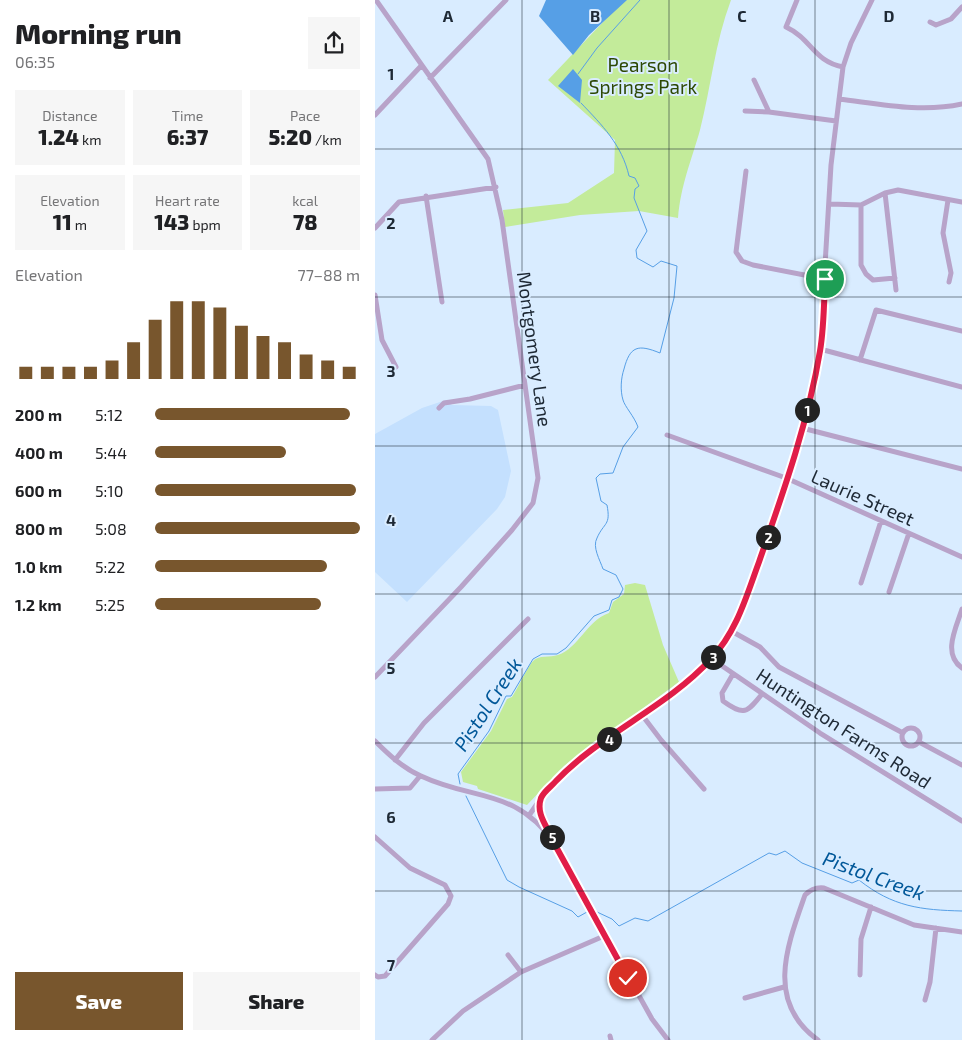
<!DOCTYPE html>
<meta charset="utf-8">
<style>
body{margin:0;font-family:"Exo 2",sans-serif;background:#f6f6f6;color:#202124;height:100vh;display:flex;flex-direction:column;font-size:19px;white-space:nowrap}
*{box-sizing:border-box;margin:0}
p{font-size:16px;color:#757577}
.icon{flex:none;width:28px;height:28px;fill:none;stroke:currentColor;stroke-width:2;stroke-linecap:round;stroke-linejoin:round}
.map{position:relative;flex:1;overflow:hidden}
.side{display:flex;flex-direction:column;background:#fff;width:375px}
.side>*{flex:none}
.pin{position:absolute;display:grid;place-items:center;width:42px;height:42px;color:#fff;margin:-21px;border:2px solid #fff;border-radius:50%;box-shadow:0 1px 5px #0007}
.km{position:absolute;width:25px;height:25px;margin:-12px;border-radius:50%;background:#222;color:#fff;font-size:14px;line-height:25px;text-align:center}
.round{display:grid;place-items:center;flex:none;width:52px;height:52px;border-radius:0px;background:#f6f6f6}
.head{display:flex;align-items:center;justify-content:space-between;height:85px;padding:0 15px}
h1{font-size:28px;font-weight:800;line-height:38px}
.metrics{display:grid;grid-template-columns:repeat(3,1fr);gap:8px;height:85px;padding:5px 15px}
.metrics div{display:grid;align-content:center;border-radius:0px;background:#f6f6f6;text-align:center}
.metrics b{font-size:21px;font-weight:800}
.metrics small{font-size:14px;font-weight:400}
.metrics p{font-size:14px}
.chart{height:140px;padding:10px 15px}
.chart p{display:flex;justify-content:space-between}
.chart svg{width:100%;height:90px;margin-top:5px;stroke:#78562d;stroke-width:6}
.primary-button{display:flex;gap:10px;margin-top:auto;padding:10px 15px}
.primary-button a{flex:1;height:58px;border-radius:0px;background:#78562d;color:#fff;font-size:20px;font-weight:800;line-height:58px;text-align:center}
.primary-button a+a{background:#f6f6f6;color:#202124}
ul{padding:0 15px;list-style:none;font-size:16px}
li{display:grid;grid-template-columns:80px 60px 1fr;align-items:center;height:38px}
li i{height:12px;border-radius:6px;background:#78562d}
main{display:flex;flex:1;min-height:0}
.map>svg:first-child{display:block}
.built{fill:#c4e0fe}
.green{fill:#c3eb9a}
.water{fill:#569fe6}
.lines{fill:none;stroke-linecap:round;stroke-linejoin:round}
.stream{stroke:#569fe6;stroke-width:1}
.minor{stroke:#b8a3c9;stroke-width:5}
.route-casing{stroke:#fff;stroke-width:10}
.route{stroke:#e11d48;stroke-width:6}
.grid{fill:none;stroke:#1e2935;stroke-width:1;stroke-opacity:0.55}
.labels{text-anchor:middle;dominant-baseline:central;stroke-width:4;stroke-linejoin:round;paint-order:stroke}
.park-label{font-size:19px;fill:#2d4804;stroke:#d9ecff}
.street-label{font-size:19px;fill:#1e2935;stroke:#d9ecff}
.water-label{font-size:20px;font-style:italic;fill:#025899;stroke:#d9ecff}
.grid-label{font-size:16px;text-anchor:middle;font-weight:bold;fill:#1e2935;stroke:#d9ecff;stroke-width:4;stroke-linejoin:round;paint-order:stroke}
</style>
<main>
<section class="side">
<div class="head"><div><h1>Morning run</h1><p>06:35</p></div><a class="round"><svg class="icon" aria-label="share" viewBox="0 0 24 24"><path d="M12 15V3M7 8l5-5 5 5M5 13v7h14v-7"/></svg></a></div>
<div class="metrics">
<div><p>Distance</p><b>1.24<small> km</small></b></div>
<div><p>Time</p><b>6:37</b></div>
<div><p>Pace</p><b>5:20<small> /km</small></b></div>
</div>
<div class="metrics">
<div><p>Elevation</p><b>11<small> m</small></b></div>
<div><p>Heart rate</p><b>143<small> bpm</small></b></div>
<div><p>kcal</p><b>78</b></div>
</div>
<div class="chart"><p><span>Elevation</span>77–88 m</p>
<svg viewBox="0 0 160 44" preserveAspectRatio="none"><path d="M5 44V38M15 44V38M25 44V38M35 44V38M45 44V35M55 44V26M65 44V15M75 44V6M85 44V6M95 44V9M105 44V18M115 44V23M125 44V26M135 44V32M145 44V35M155 44V38"/></svg>
</div>
<ul>
<li><b>200 m</b>5:12<i style="width:95%"></i></li>
<li><b>400 m</b>5:44<i style="width:64%"></i></li>
<li><b>600 m</b>5:10<i style="width:98%"></i></li>
<li><b>800 m</b>5:08<i style="width:100%"></i></li>
<li><b>1.0 km</b>5:22<i style="width:84%"></i></li>
<li><b>1.2 km</b>5:25<i style="width:81%"></i></li>
</ul>
<div class="primary-button"><a>Save</a><a>Share</a></div>
</section>
<div class="map">
<svg width="587" height="1040" viewBox="0 0 587 1040">
<rect width="100%" height="100%" fill="#d9ecff"/>
<!-- built -->
<path class="built" d="M71,400L77,405L116,406L123,410L136,471L130,497L122,509L32,602L0,572V434L47,408Z"/>
<!-- green -->
<path class="green" d="M249,0H356C340,42 336,87 325,130C316,162 306,184 303,218L264,211L205,215L130,227L128,210L193,203L239,173L240,140L173,80Z
M260,583L270,585L288,645L304,682L189,766L152,805L103,789L102,786L88,782L86,772L116,731L132,699L137,697C144,686 150,672 157,662C164,654 175,658 183,655C204,648 211,621 234,613L238,602L249,594L250,585Z"/>
<!-- water -->
<path class="water" d="M171,0H252L214,35L198,55L164,16Z
M198,69L207,80L205,103L183,86Z"/>
<g class="lines">
<!-- stream -->
<path class="stream" d="M203,74L222,48L265,0
M85,784L83,774L114,731L131,696H136L158,659L167,654H182L191,648L219,616L234,610L237,600L244,597L248,589L241,575L228,569C225,560 217,547 222,538C229,522 236,526 232,505L226,501L221,478L225,474L238,473L248,447L263,427C259,416 250,407 248,400C245,390 246,378 249,369C255,346 263,344 285,353L299,298L302,266L286,261L278,267L262,258L261,250L272,231L259,198L260,189L264,186L260,178L254,176C247,145 227,125 206,103
M91,796L132,880L144,887L197,911L203,917L212,912
M222,912L237,919L244,926L260,918L273,921L394,853L401,855L410,851L427,863L477,883L484,880C518,907 546,910 587,911"/>
<!-- minor -->
<path class="minor" d="M422,0L411,27C437,39 438,61 468,67
M555,22L561,25L576,19L587,7
M55,78L131,0
M464,99C505,104 546,113 587,104
M370,111L394,112L379,80
M394,112L461,121
M0,115L46,66
M371,171L361,252L367,261L378,265L450,279
M510,193L521,290
M51,196L67,302
M573,200L568,233L576,273L574,282
M455,204L486,205L510,193L523,190L587,202
M486,205V265L491,274L498,280L520,278
M0,228L24,202L121,187
M0,295L7,340L21,367
M445,349L587,387
M485,360L501,310L587,331
M64,408L69,403L95,399L150,385
M427,428L587,469
M292,435L411,478L587,557
M486,583L506,521
M514,592L534,533
M587,609C581,628 567,654 587,668
M358,632L385,647L404,667L528,733
M337,659L445,733L587,821
M358,674L347,693L348,701C369,716 372,713 387,694
M0,677L86,587L137,530L158,503L163,478L127,220L113,159L1,0
M267,715L286,740L329,789
M527 737a9 9 0 1 1 18 0a9 9 0 1 1-18 0Z
M0,741C14,755 28,768 46,776C99,801 141,788 179,843L277,1019L293,1040
M544,742L587,765
M20,760L49,723L153,619
M0,789L35,788L45,776
M166,800C163,822 172,819 178,838
M155,814L171,791L187,775L204,760L315,680L337,659L358,632L400,518L437,393L445,349L456,165L468,67L476,43L497,0
M0,837L35,868L70,885L76,896L73,904L10,976L3,977L0,975
M133,955L146,972
M485,975L486,939L496,907
M370,998L409,987
M550,1000L555,982L561,928
M235,1036L236,1040
M57,1040L88,1011L146,972L229,936
M443,1040C390,1002 412,946 430,895C436,889 441,887 449,888L539,925L587,932"/>
</g>
<g class="lines">
<defs>
<path id="route" d="M253,978L179,843C174,828 160,815 166,798C169,791 177,786 181,781C227,733 291,708 336,659C362,631 371,597 384,562C408,493 433,423 445,351C449,328 449,303 450,279"/>
</defs>
<!-- route casing -->
<use href="#route" class="route-casing"/>
<!-- route -->
<use href="#route" class="route"/>
</g>
<!-- grid -->
<path class="grid" d="M147,0V1040M294,0V1040M440,0V1040M0,149H587M0,297H587M0,446H587M0,594H587M0,743H587M0,891H587"/>
<g class="labels">
<!-- park labels -->
<g class="park-label">
<text x="268" y="64">Pearson<tspan x="268" dy="22">Springs Park</tspan></text>
</g>
<!-- street labels -->
<g class="street-label">
<text transform="translate(160 349) rotate(82)">Montgomery Lane</text>
<text transform="translate(488 497) rotate(24)">Laurie Street</text>
<text transform="translate(469 728) rotate(33)">Huntington Farms Road</text>
</g>
<!-- water labels -->
<g class="water-label">
<text transform="translate(112 704) rotate(-57)">Pistol Creek</text>
<text transform="translate(499 875) rotate(20)">Pistol Creek</text>
</g>
</g>
<g class="grid-label">
<text x="73" y="22">A</text>
<text x="220" y="22">B</text>
<text x="367" y="22">C</text>
<text x="514" y="22">D</text>
<text x="16" y="80">1</text>
<text x="16" y="229">2</text>
<text x="16" y="377">3</text>
<text x="16" y="526">4</text>
<text x="16" y="674">5</text>
<text x="16" y="823">6</text>
<text x="16" y="971">7</text>
</g>
</svg>
<div class="pin" style="left:450px;top:279px;background:#1e9e55"><svg class="icon" aria-label="arrive" viewBox="0 0 24 24"><path d="M6 21V4h12l-3 4 3 4H6"/></svg></div>
<div class="pin" style="left:253px;top:978px;background:#d93025"><svg class="icon" aria-label="check" viewBox="0 0 24 24"><path d="M5 12l5 5 9-10"/></svg></div>
<b class="km" style="left:432px;top:410px">1</b>
<b class="km" style="left:393px;top:537px">2</b>
<b class="km" style="left:338px;top:657px">3</b>
<b class="km" style="left:234px;top:739px">4</b>
<b class="km" style="left:177px;top:837px">5</b>
</div>
</main>
